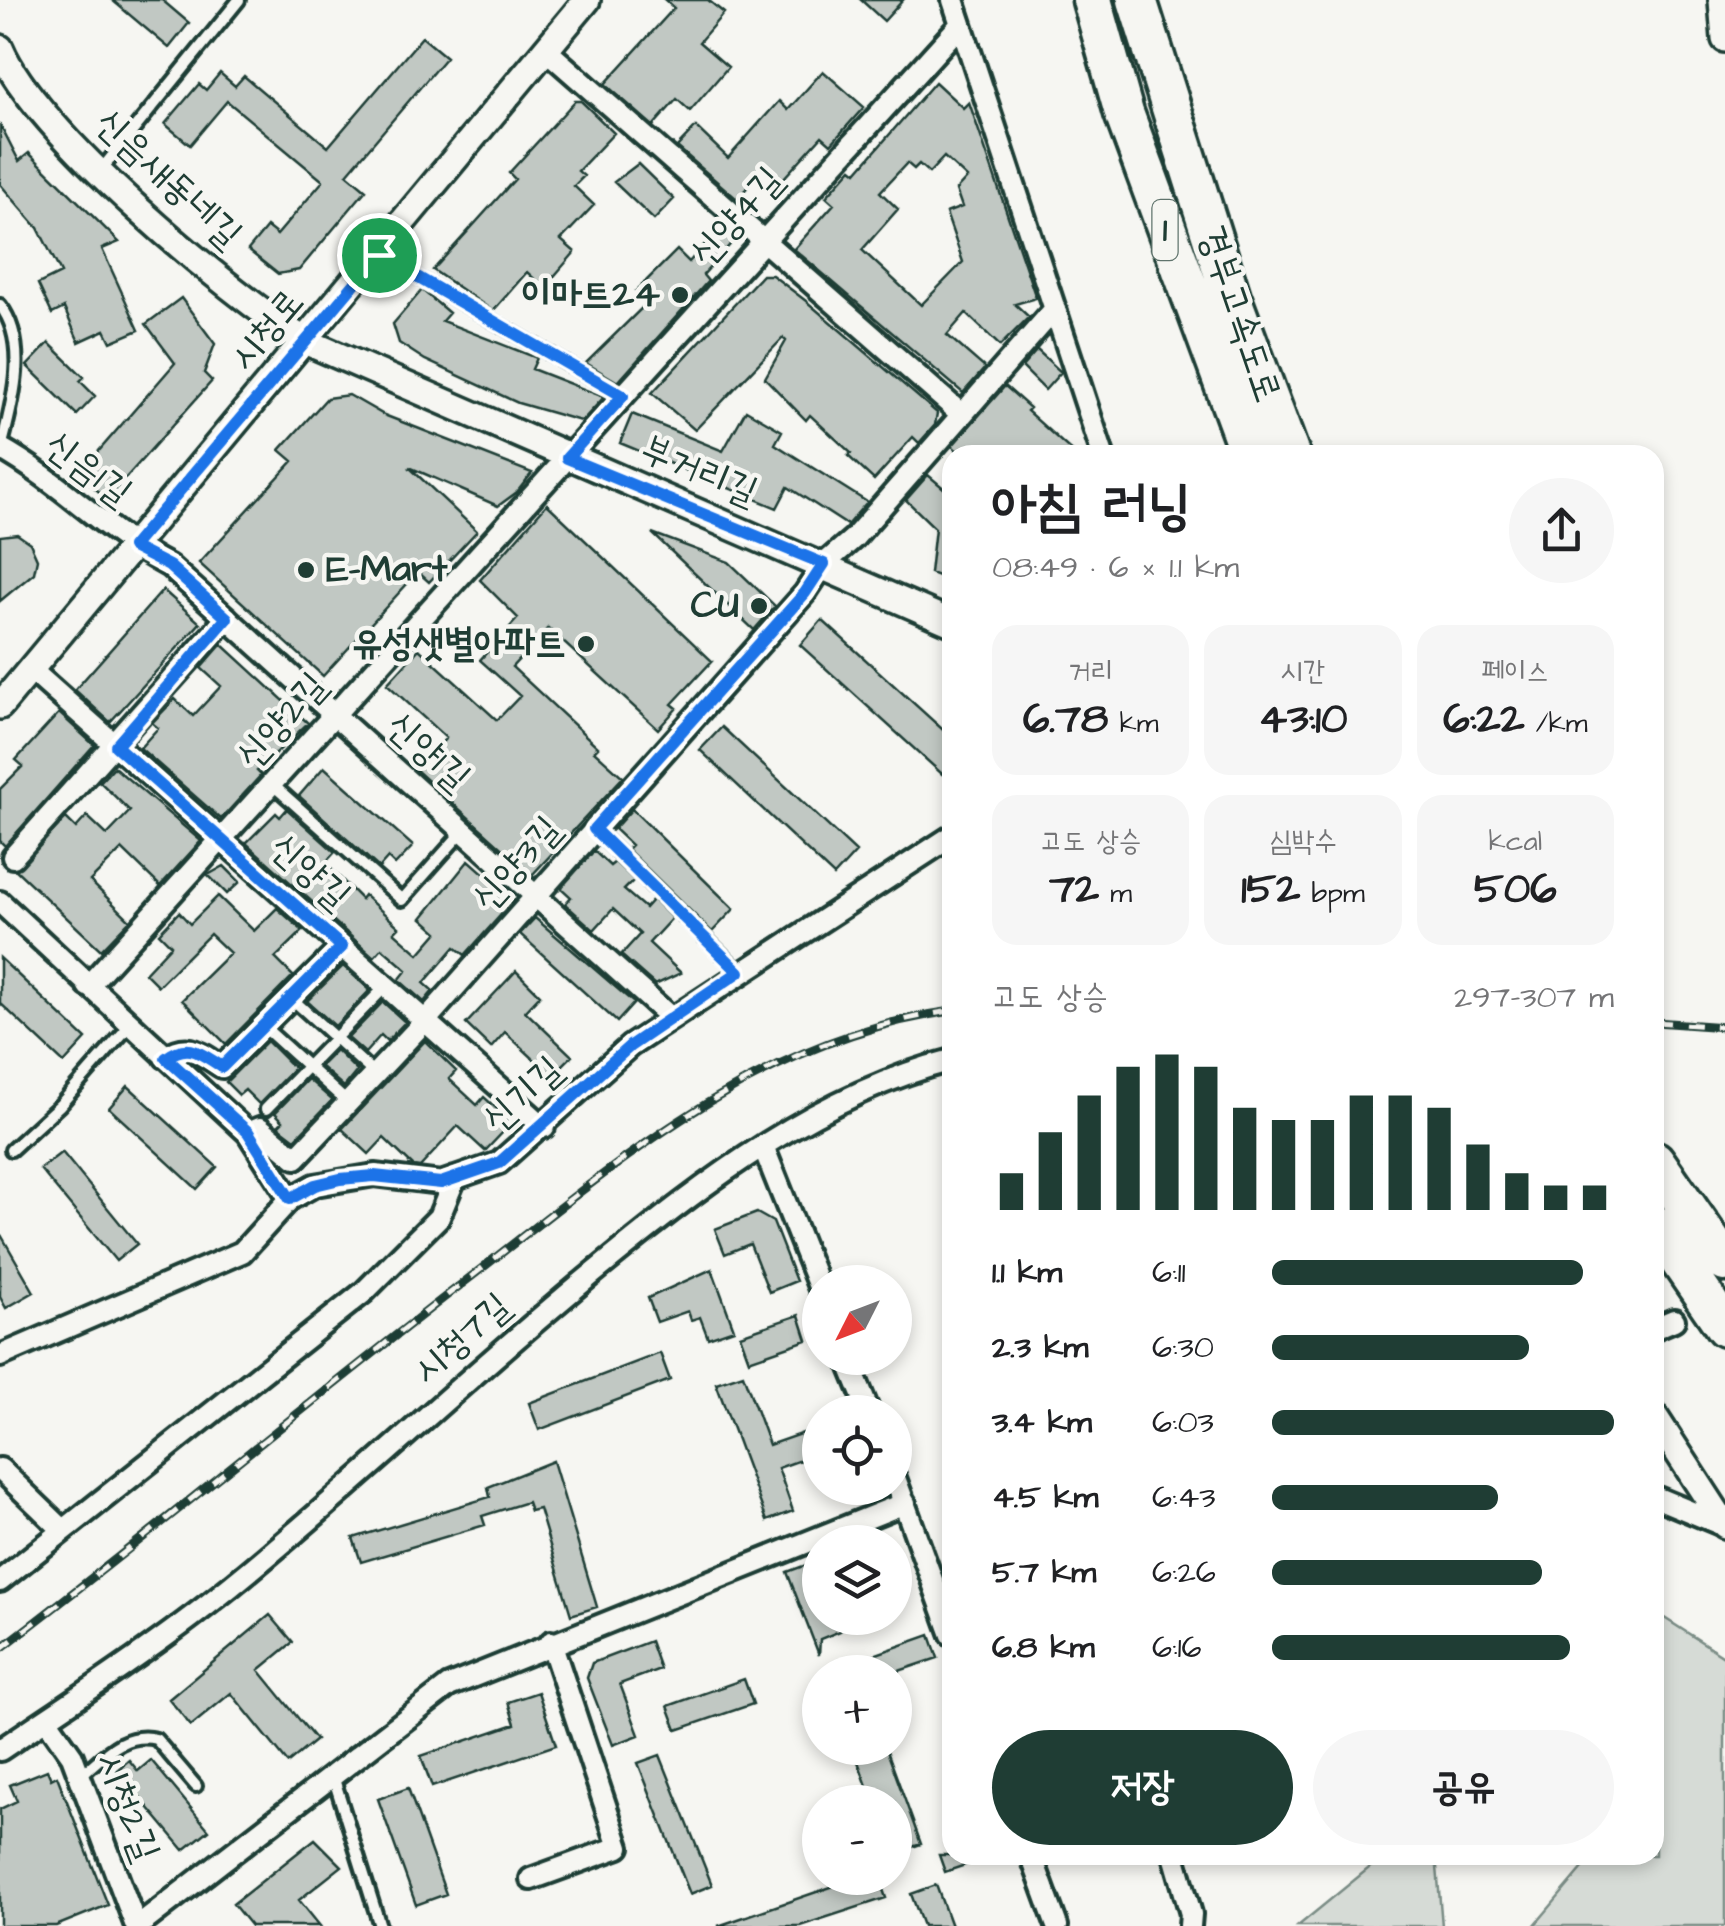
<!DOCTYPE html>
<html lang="ko">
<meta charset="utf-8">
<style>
body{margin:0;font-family:"Architects Daughter","Poor Story",sans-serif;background:#f6f6f6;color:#202124;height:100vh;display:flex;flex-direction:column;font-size:38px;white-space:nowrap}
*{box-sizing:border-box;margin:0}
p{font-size:32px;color:#757577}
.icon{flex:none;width:55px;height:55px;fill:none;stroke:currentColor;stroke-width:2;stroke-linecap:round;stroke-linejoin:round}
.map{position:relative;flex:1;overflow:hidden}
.details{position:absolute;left:942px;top:445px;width:722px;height:1420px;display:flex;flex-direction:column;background:#fff;border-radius:30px;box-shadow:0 5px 15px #0003}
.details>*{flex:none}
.needle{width:65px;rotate:228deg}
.fabs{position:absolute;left:802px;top:1265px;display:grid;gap:20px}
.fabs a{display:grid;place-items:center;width:110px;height:110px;border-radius:50%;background:#fff;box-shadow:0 5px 15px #0003;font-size:50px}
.pin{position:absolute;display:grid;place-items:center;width:85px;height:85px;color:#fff;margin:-42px;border:5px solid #fff;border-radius:50%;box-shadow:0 2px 10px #0007}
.round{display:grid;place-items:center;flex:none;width:105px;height:105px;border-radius:52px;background:#f6f6f6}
.summary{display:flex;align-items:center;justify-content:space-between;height:170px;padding:0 50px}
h1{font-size:55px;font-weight:700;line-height:75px}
.metrics{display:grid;grid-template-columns:repeat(3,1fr);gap:15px;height:170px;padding:10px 50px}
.metrics div{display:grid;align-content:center;border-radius:25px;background:#f6f6f6;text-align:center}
.metrics b{font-size:42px;font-weight:700}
.metrics small{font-size:28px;font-weight:400}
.metrics p{font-size:28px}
.chart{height:280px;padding:20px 50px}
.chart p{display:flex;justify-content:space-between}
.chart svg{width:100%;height:180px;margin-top:10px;stroke:#1f3d34;stroke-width:6}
.primary-button{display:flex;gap:20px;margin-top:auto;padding:20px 50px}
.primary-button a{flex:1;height:115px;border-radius:60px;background:#1f3d34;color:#fff;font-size:40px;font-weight:700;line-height:115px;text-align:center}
.primary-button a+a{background:#f6f6f6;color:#202124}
ul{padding:0 50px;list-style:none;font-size:32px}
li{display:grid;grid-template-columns:160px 120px 1fr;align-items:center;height:75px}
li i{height:25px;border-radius:12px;background:#1f3d34}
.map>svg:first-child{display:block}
.green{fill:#d6dbd6;stroke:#7a8c85;stroke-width:2.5}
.building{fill:#c1c8c3;stroke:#1f3d34;stroke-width:2.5;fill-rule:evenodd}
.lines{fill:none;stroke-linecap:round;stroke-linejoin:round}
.service-casing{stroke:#1f3d34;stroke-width:18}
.minor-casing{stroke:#1f3d34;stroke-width:28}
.tertiary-casing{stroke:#1f3d34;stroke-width:32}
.motorway-casing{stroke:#1f3d34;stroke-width:45}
.service{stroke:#f6f6f2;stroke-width:10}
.minor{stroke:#f6f6f2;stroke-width:20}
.tertiary{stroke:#f6f6f2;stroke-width:25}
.motorway{stroke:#f6f6f2;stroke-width:38}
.rail-casing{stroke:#1f3d34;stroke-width:9}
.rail{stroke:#f6f6f2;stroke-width:5;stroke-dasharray:15;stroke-linecap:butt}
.route-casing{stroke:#fff;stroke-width:20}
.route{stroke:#1a73e8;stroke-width:12}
.poi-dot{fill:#1f3d34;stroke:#f6f6f2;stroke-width:4}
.labels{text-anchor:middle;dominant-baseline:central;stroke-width:9;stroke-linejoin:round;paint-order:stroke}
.shield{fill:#f6f6f2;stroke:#60746d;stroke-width:2.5}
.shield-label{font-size:35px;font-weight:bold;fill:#1f3d34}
.street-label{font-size:38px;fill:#1f3d34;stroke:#f6f6f2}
.poi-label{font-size:38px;font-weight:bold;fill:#1f3d34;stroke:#f6f6f2;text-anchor:end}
</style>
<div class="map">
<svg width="1725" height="1926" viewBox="0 0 1725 1926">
<rect width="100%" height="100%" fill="#f6f6f2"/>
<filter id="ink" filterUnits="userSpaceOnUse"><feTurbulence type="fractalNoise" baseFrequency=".01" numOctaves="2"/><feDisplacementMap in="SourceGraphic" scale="20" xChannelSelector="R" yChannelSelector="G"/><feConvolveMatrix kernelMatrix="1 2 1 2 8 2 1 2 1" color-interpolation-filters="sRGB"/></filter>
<g filter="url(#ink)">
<!-- green -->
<path class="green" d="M1655,1612L1725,1657V1926H1534L1594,1855H1655Z
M1385,1855H1436L1442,1926H1298Z"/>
<!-- building -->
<path class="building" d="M112,0H162L189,23L169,48Z
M665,0H708L724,13L699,42L728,67L690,111L677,99L653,126L605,84L674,8Z
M861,0H903L884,21Z
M422,37L446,57L347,174L366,190L299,270L278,274L248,250L267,227L277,235L323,181L227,101L190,145L165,124L199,84L206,90L220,73L235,86L244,76L328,147Z
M823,71L864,107L831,144L822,136L782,180L766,166L737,199L677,147L696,127L728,158L779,101L788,110Z
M935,82L963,108L969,102L1036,298L1015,304L1029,317L1000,346L966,313L947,335L985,368L963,393L794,249L834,204L826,197L852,168L857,172ZM944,157L967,178L956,190L962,207L946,213L963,262L921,305L862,250L898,209L880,192L907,163L914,169L919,164L929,173Z
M575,101H581L614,133L578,171L584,176L574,186L594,205L561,240L575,252L544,288L527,272L493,311L433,270L515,179L509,173Z
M0,124L19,161L29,153L119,242L102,249L139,330L111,342L105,330L79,342L64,308L52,314L38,284L61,273L38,228L0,184Z
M638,164L674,199L654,220L614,182Z
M722,225L736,238L703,275L708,281L618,382L586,363L648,302L636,291L677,250L689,262Z
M762,275H772L806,301L937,413L935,425L919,443L913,437L874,480L848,456L851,453L810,415L806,420L765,378L786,341L783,338L695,430L652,393Z
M422,290L449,313L442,321L537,358L532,369L604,397L582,421L577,420L518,403L425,360L399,343L393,324Z
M181,298L215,344L204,373L212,381L107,499L79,474L175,363L146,324Z
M49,343L84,377L80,381L95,396L77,415L27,366Z
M1037,350L1061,372L1045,390L1022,367Z
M1005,386L1030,408L1027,411L1076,455H962L952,446Z
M349,395L384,415L532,473L517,492L498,506L409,467L477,531L429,582L418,572L323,676L199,563L293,461L280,450L327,398Z
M746,410L782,431L775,444L867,502L847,525L788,487L777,508L620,443L632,414L723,451Z
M928,475L952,495V581L930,573L935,528L906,500Z
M547,504L712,661L672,704L677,708L658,729L548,628L512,667L598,747L594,751L623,777L532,875L416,770L446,738L387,684L419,649L497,720L520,696L480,660L518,618L480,580Z
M652,533L729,562L775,606L754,630Z
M17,534L30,543L37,559L34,573L0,601V536Z
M163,590L200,623L110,722L75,690Z
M822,620L952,738V763L942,774L800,645Z
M222,644L308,723L257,771L261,775L221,819L140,748L158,728L152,723L175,699L193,716L221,686L201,668Z
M59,713L94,745L5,846L0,841V789L23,766L16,760Z
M722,727L856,852L834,876L700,750Z
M114,767L201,841L160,886L122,849L90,881L130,920L101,950L16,870L66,818L76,828L87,816L107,835L130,811L100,782Z
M324,767L413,846L395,865L388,858L379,868L299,796Z
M287,809L335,852L325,863L361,899L364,895L399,927L394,932L419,954L438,932L422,918L469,860L514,900L465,955L455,947L424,983L433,991L424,1002L399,980L407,970L382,948L374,957L246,843L276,813L280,817Z
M632,809L734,909L712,932L627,849L631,845L614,829Z
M594,851L610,866L615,862L634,880L624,890L645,908L653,899L672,918L649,943L681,973L655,985L621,955L640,934L613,909L594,930L565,904L571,897L561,888Z
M224,866L240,882L227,894L208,875Z
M218,896L254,931L277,908L303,931L275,958L293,976L226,1044L182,1000L230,953L210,934L158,986L145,973L171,945L159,933L179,912L190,924Z
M535,918L634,1003L617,1022L520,934Z
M0,958L86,1039L64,1063L0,1003Z
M343,966L370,990L335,1026L307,1001Z
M516,971L540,995L525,1011L572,1056L552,1076L505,1032L491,1048L466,1024Z
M383,1002L405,1022L387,1041L381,1035L365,1053L348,1038Z
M267,1041L294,1068L259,1104L245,1090L239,1095L226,1082Z
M425,1041L456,1071L449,1079L477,1105L484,1097L508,1119L500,1127L504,1131L485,1151L458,1126L420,1167L413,1166L384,1138L369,1154L342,1129Z
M336,1050L357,1071L344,1087L320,1066Z
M308,1079L332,1100L295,1139L278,1126L283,1121L275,1113Z
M128,1086L217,1167L197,1189L109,1108Z
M62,1152L137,1244L116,1261L40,1169Z
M757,1213L773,1222L796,1281L769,1292L750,1244L725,1254L715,1229Z
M0,1233L34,1292L6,1308L0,1297Z
M712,1269L734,1329L708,1338L700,1317L691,1320L688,1311L657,1322L648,1298Z
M799,1315L807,1340L749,1360L740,1335Z
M660,1353L670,1380L539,1430L529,1403Z
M743,1374L769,1445L820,1427V1453L778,1468L793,1511L767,1521L716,1383Z
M553,1461L597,1607L571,1615L539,1509L530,1511L527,1502L482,1516L485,1525L361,1562L353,1538L490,1497L488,1487Z
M814,1562L820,1578V1618H835L840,1631L820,1639L819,1655L787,1572Z
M270,1615L293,1642L259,1670L316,1740L288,1763L231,1693L191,1726L169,1699Z
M930,1635L938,1658L896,1672H873L868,1657Z
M650,1641L660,1669L620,1684L639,1735L613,1745L587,1678L592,1663Z
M744,1679L753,1704L677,1730L668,1706Z
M538,1692L556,1745L432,1787L421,1756L515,1724L508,1702Z
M853,1748H886L921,1844L895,1853V1802H873Z
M660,1755L712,1885L690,1894L638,1763Z
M129,1760L138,1771L151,1760L209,1830L184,1850L117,1770Z
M47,1770L51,1779L57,1776L108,1905L56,1926H0V1809L17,1801L10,1785Z
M408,1788L446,1894L416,1905L378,1799Z
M315,1839L342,1866L299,1900L320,1926H251L233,1904Z
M939,1855H988L989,1857L945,1872Z
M857,1878H879L886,1898L800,1926H718Z
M936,1885L951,1926H923L911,1894Z"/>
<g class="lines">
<defs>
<path id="service" d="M101,170L239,0
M379,255L623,396
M0,305C30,344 12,405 1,448
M272,784L402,900L463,831
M594,829L739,971
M291,998L375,1074
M263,1026L348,1103
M266,1109L386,986
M11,1150L60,1105L130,1025
M80,1776C103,1757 123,1731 156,1739L196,1786
M333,1776L380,1926"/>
<path id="minor" d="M953,0L1103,455
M546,50L960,413
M0,448C61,482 108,534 169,566L670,1017
M30,669L544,1127
M13,857L227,618
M0,902L248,1133L290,1199
M88,986L960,25
M165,1057C189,1041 200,1053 222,1067L342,947
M248,1133L260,1128L296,1158L425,1021L805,593L824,564L854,538L1052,312
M763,1146L820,1289
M1655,1328L1674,1320
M0,1356L242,1252L290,1199L315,1185L375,1175L441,1183L499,1163L630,1046L952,836
M847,1358L869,1412
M0,1469L63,1530
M895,1478L952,1635
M1655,1497L1725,1526
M0,1581L364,1292L439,1217L455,1178
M46,1719L72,1756L136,1926
M0,1750C81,1695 166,1640 241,1578C364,1477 479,1366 602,1266C707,1180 819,1094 952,1060
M1031,1855L1057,1926
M1174,1855L1191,1914L1190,1926
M531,1879L619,1847L551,1642
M138,1926L449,1686L905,1503"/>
<path id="tertiary" d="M1722,0L1725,39
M0,48C34,131 229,294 307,342L952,623
M0,706L587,0
M1655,1417L1725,1525"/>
<path id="motorway" d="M1092,0L1124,113L1250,455
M1137,0L1231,297L1290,455
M1655,1161L1725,1262
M1655,1225L1725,1327"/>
</defs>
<!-- service casing -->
<use href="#service" class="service-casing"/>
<!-- minor casing -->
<use href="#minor" class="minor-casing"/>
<!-- tertiary casing -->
<use href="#tertiary" class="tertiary-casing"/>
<!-- motorway casing -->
<use href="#motorway" class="motorway-casing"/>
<!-- service -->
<use href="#service" class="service"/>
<!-- minor -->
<use href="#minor" class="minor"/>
<!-- tertiary -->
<use href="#tertiary" class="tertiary"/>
<!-- motorway -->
<use href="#motorway" class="motorway"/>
<defs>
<path id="rail" d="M1655,1022L1725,1027
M0,1649C157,1530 307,1403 463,1283C613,1167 758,1037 952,1011"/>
</defs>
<!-- rail casing -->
<use href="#rail" class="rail-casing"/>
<!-- rail -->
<use href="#rail" class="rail"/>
</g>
</g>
<g class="lines" filter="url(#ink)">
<defs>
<path id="route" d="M379,255L623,396L567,458L824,564L805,593L594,829L739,972L630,1046L499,1163L441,1183L374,1176L340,1179L315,1185L290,1199L248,1132L166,1058C189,1041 200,1053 222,1067L342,947L116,746L227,618L169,566L132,547Z"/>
</defs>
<!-- route casing -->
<use href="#route" class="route-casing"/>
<!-- route -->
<use href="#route" class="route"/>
</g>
<!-- markers -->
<g class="poi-dot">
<circle cx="680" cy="295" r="10"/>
<circle cx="306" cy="570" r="10"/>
<circle cx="759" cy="606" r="10"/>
<circle cx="586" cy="644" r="10"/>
</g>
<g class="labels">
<!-- shield labels -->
<rect class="shield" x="1152.5" y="200" width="25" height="60" rx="8"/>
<g class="shield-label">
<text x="1165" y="230">1</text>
</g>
<!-- street labels -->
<g class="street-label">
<text transform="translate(168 179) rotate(43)">신음새동네길</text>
<text transform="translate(737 217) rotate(-48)">신양4길</text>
<text transform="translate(1239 314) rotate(71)">경부고속도로</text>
<text transform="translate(267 330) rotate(-50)">시청로</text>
<text transform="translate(88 469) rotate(37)">신음1길</text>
<text transform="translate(699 471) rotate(23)">부거리길</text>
<text transform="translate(282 721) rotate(-48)">신양2길</text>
<text transform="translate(428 752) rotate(42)">신양1길</text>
<text transform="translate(517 864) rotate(-48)">신양3길</text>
<text transform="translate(310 872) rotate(42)">신양길</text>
<text transform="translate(523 1095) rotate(-42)">신기길</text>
<text transform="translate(462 1339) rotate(-41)">시청7길</text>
<text transform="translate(127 1807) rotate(69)">시청2길</text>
</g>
<!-- poi labels -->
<g class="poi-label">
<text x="660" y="295">이마트24</text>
<text x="326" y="570" text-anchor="start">E-Mart</text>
<text x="739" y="606">CU</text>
<text x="566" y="644">유성샛별아파트</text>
</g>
</g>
</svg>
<div class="fabs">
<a><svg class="needle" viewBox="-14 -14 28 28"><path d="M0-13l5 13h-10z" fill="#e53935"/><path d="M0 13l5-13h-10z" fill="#757577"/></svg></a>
<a><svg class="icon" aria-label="locate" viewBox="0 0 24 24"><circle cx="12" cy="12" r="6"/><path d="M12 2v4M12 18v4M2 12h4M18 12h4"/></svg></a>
<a><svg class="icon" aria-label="layers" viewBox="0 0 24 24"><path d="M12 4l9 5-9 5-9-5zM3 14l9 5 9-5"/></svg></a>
<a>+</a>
<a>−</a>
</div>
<div class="pin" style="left:379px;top:255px;background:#1e9e55"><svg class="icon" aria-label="arrive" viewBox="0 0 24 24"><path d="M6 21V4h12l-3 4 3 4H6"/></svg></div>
<section class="details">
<div class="summary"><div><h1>아침 러닝</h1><p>08:49 · 6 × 1.1 km</p></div><a class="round"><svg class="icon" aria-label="share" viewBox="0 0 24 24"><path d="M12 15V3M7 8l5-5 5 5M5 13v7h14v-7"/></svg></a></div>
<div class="metrics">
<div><p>거리</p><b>6.78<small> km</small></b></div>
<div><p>시간</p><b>43:10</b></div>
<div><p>페이스</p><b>6:22<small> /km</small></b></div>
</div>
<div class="metrics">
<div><p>고도 상승</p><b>72<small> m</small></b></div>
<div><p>심박수</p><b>152<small> bpm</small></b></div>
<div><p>kcal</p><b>506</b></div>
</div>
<div class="chart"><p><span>고도 상승</span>297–307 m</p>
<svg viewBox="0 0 160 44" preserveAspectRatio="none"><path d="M5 44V35M15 44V25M25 44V16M35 44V9M45 44V6M55 44V9M65 44V19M75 44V22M85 44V22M95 44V16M105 44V16M115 44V19M125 44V28M135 44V35M145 44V38M155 44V38"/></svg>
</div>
<ul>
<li><b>1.1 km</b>6:11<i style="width:91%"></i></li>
<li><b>2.3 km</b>6:30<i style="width:75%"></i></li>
<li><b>3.4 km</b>6:03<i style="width:100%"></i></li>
<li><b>4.5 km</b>6:43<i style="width:66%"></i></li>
<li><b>5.7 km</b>6:26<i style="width:79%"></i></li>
<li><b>6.8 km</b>6:16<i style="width:87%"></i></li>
</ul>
<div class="primary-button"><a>저장</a><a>공유</a></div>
</section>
</div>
